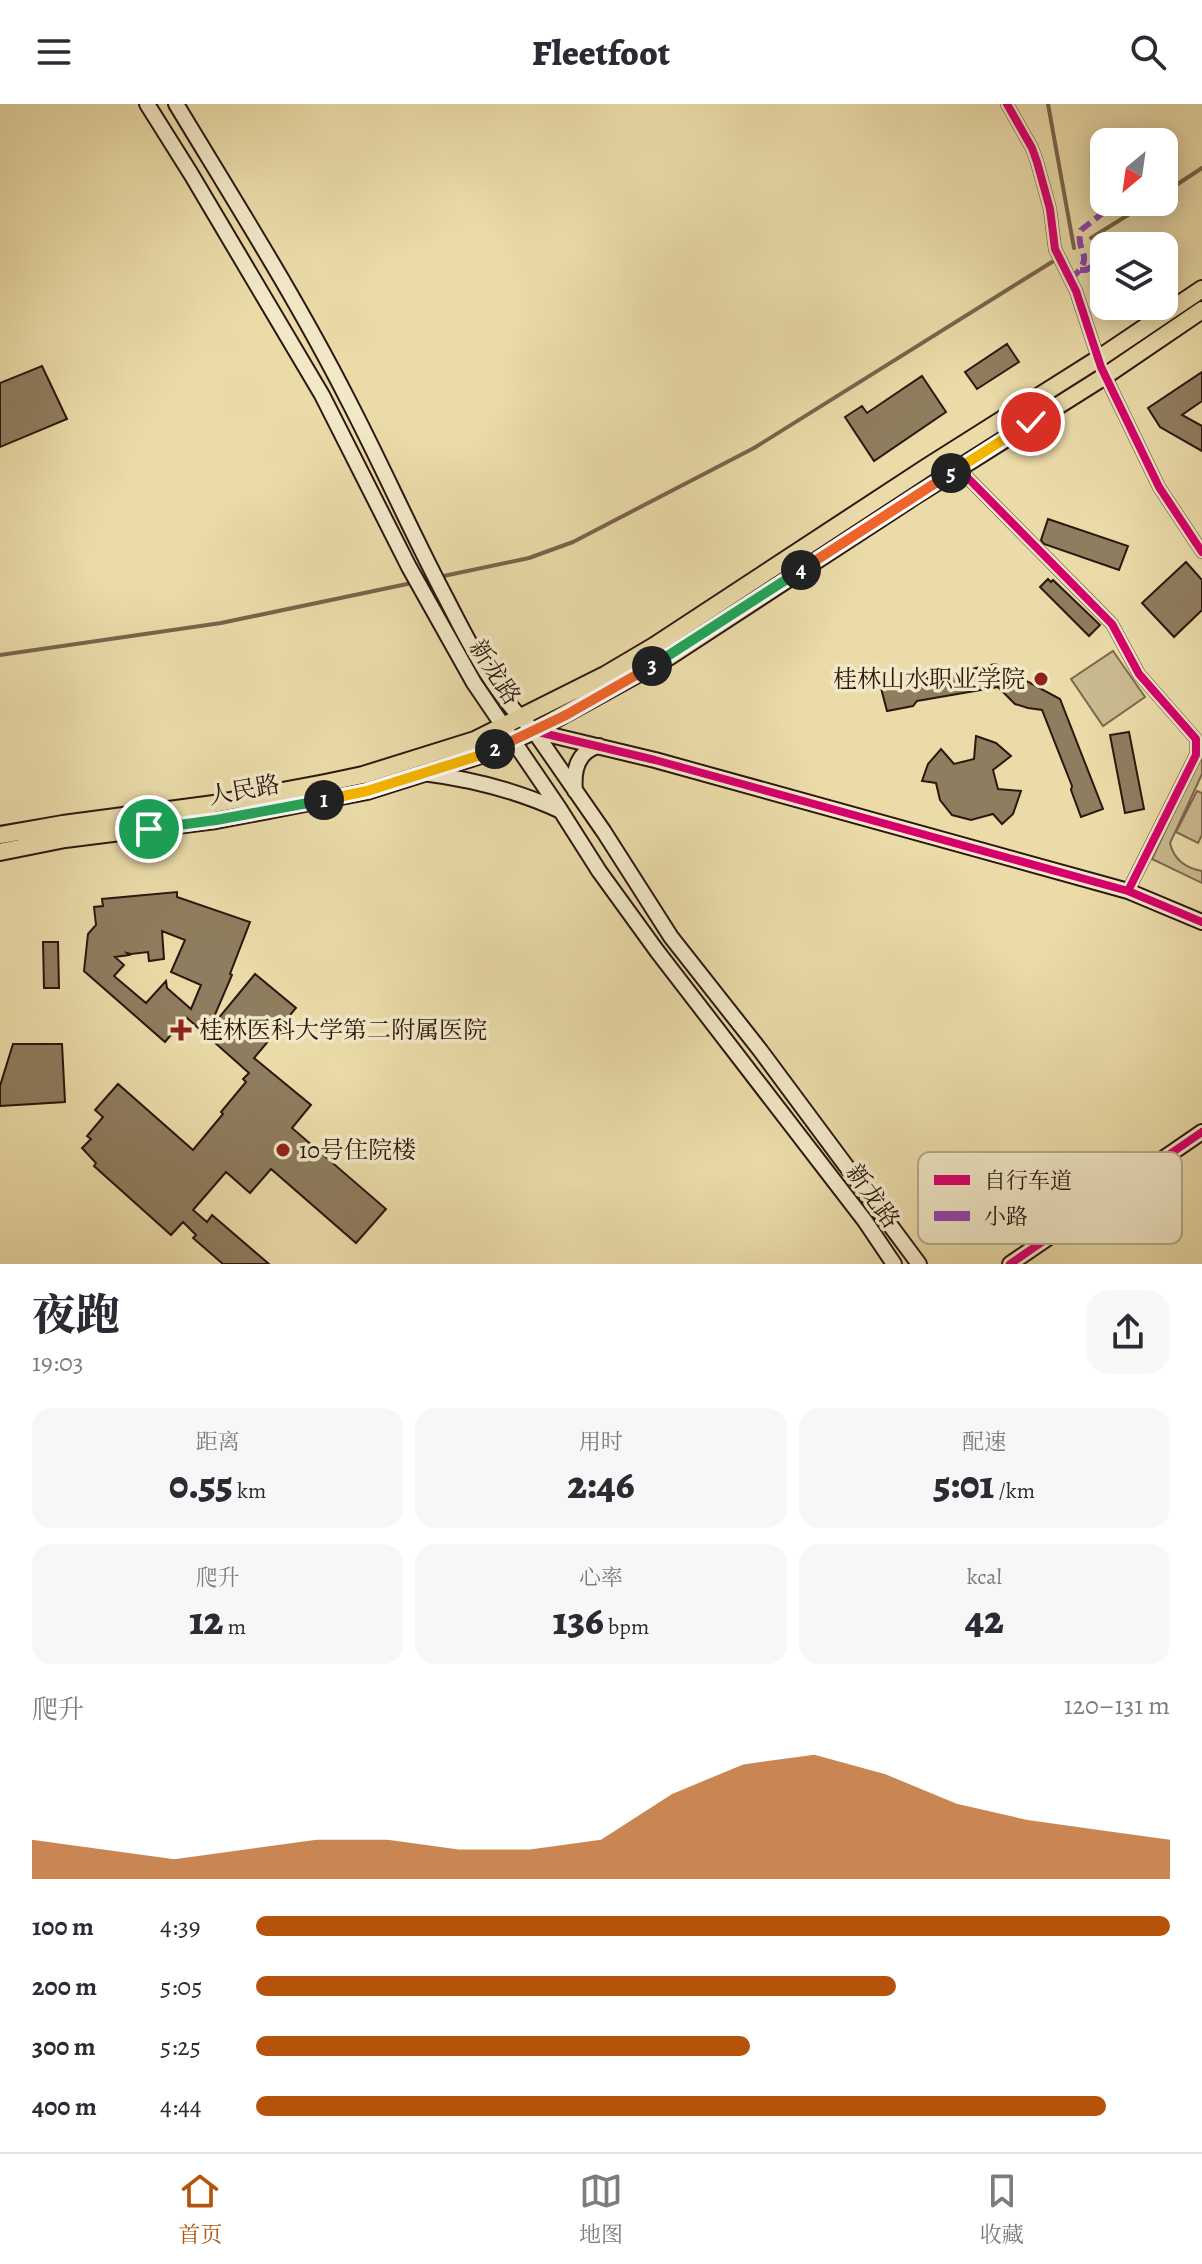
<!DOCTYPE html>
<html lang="zh">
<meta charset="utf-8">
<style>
body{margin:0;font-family:Alegreya,"Noto Serif SC",serif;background:#f7f7f7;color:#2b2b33;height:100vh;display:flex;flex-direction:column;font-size:30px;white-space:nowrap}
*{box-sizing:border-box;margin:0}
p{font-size:26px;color:#7c7c81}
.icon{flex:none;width:44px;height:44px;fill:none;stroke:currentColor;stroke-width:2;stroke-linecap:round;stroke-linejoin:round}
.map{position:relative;height:1160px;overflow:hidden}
.sheet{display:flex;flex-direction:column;background:#fff;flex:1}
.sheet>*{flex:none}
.needle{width:52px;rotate:209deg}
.buttons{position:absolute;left:1090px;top:24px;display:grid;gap:16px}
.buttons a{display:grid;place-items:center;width:88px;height:88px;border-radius:16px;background:#fff;box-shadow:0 4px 20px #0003;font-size:40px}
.pin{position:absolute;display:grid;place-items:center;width:68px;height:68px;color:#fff;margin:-34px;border:4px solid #fff;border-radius:50%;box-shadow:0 2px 8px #0007}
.km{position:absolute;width:40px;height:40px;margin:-20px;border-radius:50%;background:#222;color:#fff;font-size:22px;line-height:40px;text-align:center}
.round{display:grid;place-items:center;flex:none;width:84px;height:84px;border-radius:24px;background:#f7f7f7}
.summary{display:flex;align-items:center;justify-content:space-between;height:136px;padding:0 32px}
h1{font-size:44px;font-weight:800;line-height:60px}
.metrics{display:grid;grid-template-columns:repeat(3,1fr);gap:12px;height:136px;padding:8px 32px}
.metrics div{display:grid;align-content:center;border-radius:20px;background:#f7f7f7;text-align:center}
.metrics b{font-size:40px;font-weight:800}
.metrics small{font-size:22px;font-weight:400}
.metrics p{font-size:22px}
.chart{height:224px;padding:16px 32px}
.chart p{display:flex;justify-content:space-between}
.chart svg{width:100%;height:144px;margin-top:8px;fill:#b45309;opacity:.7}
ul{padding:0 32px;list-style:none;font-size:26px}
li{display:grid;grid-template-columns:128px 96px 1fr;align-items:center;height:60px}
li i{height:20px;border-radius:10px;background:#b45309}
header{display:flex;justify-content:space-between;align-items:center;height:104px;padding:0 32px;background:#fff;font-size:36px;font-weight:800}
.tabs{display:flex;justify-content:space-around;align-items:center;height:112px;border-top:2px solid #e1e1e2;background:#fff;font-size:22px;color:#7c7c81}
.tabs a{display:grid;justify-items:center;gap:4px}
.tabs .selected{color:#b45309}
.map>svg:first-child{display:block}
.park{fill:#caba8f;stroke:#7c684e;stroke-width:2}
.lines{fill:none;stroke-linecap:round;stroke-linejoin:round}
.stream{stroke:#78644b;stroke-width:4}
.building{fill:#8f7d5f;stroke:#2d170e;stroke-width:2;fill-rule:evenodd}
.street-casing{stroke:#5c4835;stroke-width:14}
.secondary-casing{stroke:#2d170e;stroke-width:18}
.primary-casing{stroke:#2d170e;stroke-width:20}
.street{stroke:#f1e8c7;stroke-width:10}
.secondary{stroke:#f1e8c7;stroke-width:14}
.primary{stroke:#eadba9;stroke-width:16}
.quiet{stroke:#8e44ad;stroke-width:6;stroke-dasharray:12 6;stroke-linecap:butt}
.cycleway-casing{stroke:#f1e8c7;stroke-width:13}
.cycleway{stroke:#d6006c;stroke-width:8}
.split-1-casing{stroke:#fff;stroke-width:16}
.split-2-casing{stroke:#fff;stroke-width:16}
.split-3-casing{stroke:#fff;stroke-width:16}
.split-4-casing{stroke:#fff;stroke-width:16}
.split-5-casing{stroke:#fff;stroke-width:16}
.split-6-casing{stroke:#fff;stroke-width:16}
.split-1{stroke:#22a559;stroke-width:10}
.split-2{stroke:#f5b400;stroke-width:10}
.split-3{stroke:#f0652b;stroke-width:10}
.split-4{stroke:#22a559;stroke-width:10}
.split-5{stroke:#f0652b;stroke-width:10}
.split-6{stroke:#f5b400;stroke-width:10}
.poi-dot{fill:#8f2418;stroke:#f1e8c7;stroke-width:3}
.labels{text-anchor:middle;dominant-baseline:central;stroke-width:7;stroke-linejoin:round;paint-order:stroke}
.street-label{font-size:24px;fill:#2d170e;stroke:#f1e8c7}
.poi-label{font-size:24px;fill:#2d170e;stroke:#f1e8c7;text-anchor:start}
.key{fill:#f1e8c7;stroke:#b6a990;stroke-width:2}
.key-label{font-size:22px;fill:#2d170e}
</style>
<header><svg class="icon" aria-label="menu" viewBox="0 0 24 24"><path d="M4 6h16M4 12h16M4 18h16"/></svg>Fleetfoot<svg class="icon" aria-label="search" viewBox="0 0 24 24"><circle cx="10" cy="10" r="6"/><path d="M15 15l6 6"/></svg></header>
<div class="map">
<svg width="1202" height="1160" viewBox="0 0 1202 1160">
<rect width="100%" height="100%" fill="#eadba9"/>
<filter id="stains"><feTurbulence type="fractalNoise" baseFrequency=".0025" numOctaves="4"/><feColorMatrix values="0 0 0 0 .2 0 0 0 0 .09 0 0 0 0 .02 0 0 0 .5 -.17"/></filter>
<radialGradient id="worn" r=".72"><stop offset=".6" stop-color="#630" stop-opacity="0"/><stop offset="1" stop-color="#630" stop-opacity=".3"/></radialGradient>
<!-- park -->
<path class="park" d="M1113,547L1145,593L1103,622L1071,575Z
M1202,648V670L1170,739C1174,756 1185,764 1202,767V779L1152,755Z
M1197,687L1202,689V731L1198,739L1176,728Z"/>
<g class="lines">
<!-- stream -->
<path class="stream" d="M1048,0L1074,144
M1164,89L1202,64
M1091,134L1149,98
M439,473L529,454L573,438L754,344L1052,158
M0,551L221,519L431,475"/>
</g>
<!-- building -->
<path class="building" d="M1007,240L1019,258L977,285L965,268Z
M42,262L67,315L0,343V279Z
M1202,268V297L1182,311L1202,322V347L1160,323L1148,304Z
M922,272L946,308L874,357L845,313L862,302L867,309Z
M1048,415L1128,442L1119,466L1044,440L1041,436Z
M1186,458L1202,476V506L1174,533L1142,499Z
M1048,475L1051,478L1053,476L1100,521L1089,532L1040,483Z
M995,560L1060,595L1103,705L1081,713L1071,686L1072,682L1042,606L1028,604L1015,600L998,583L917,597L913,602L887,607L881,584Z
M1129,628L1144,705L1125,709L1110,631Z
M976,632L996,639L1011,652L993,666L998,685L1021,687L1013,710L1002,720L993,710L971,716L952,711L940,696L936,679L922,677L928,660L941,645L954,660L974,655Z
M177,788V793L250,818L230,870L232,871L208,927L255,870L296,904L254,954L311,1001L292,1024L386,1105L356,1139L271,1065L250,1089L226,1068L193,1106L207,1118L212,1111L269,1160H223L193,1134L196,1131L183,1118L171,1131L94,1062L96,1059L82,1044L91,1035L87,1032L103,1013L95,1006L118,980L193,1046L223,1010L221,1008L246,978L243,975L249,969L186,913L165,938L84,867L88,830L96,821L94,803L103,802L102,795ZM162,827L185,836L171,868L201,881L191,905L167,884L166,877L146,899L114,872L124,861L115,853L129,851L127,849L131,850L148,848L149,857L164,855Z
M43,838H58L59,884H44Z
M13,940H62L65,998L0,1002V982Z"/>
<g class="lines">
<defs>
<path id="street" d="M1007,0L1032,44L1037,58L1050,105L1055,145L1076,187L1101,263L1159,383L1202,448
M958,364L1112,520L1139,570L1196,635V651L1128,787"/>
<path id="secondary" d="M147,0L191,70L322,291L409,463L474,579L559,704L599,767L657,847L865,1117L894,1160
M176,0C234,96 296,194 347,294C382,361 412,430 447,496C471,543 495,591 534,627L604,728L671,833L760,946L919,1160
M534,627L655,656L1128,787L1202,818
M423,669C471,675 518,687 561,707
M575,687C573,667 577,647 599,642
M1010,1160L1202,1028"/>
<path id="primary" d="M0,731L63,720L214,700L325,679L363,671L475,636L605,571L654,542L927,363L1098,255L1202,185
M0,748L65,735L216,716L367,687L481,651L534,627L670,552L913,393L1105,272L1202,206"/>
</defs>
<!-- street casing -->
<use href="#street" class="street-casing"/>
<!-- secondary casing -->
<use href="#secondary" class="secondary-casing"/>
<!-- primary casing -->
<use href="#primary" class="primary-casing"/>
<!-- street -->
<use href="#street" class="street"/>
<!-- secondary -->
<use href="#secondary" class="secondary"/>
<!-- primary -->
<use href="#primary" class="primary"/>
<!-- quiet -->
<path class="quiet" d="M1126,142L1133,137
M1080,166H1086L1104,155
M1071,175C1098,150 1074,150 1081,126L1117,98"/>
<defs>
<path id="cycleway" d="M1007,0L1032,44L1037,58L1050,105L1055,145L1076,187L1101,263L1159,383L1202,448
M958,364L1112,520L1139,570L1196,635V651L1128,787
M534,627L655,656L1128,787L1202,818
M1010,1160L1202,1028"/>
</defs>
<!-- cycleway casing -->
<use href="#cycleway" class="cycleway-casing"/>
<!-- cycleway -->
<use href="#cycleway" class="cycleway"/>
</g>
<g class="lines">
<defs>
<path id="split-1" d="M149,725L216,716L324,696"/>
<path id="split-2" d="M324,696L367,687L481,651L495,645"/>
<path id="split-3" d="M495,645L566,611L652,562"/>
<path id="split-4" d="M652,562L801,466"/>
<path id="split-5" d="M801,466L951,369"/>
<path id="split-6" d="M951,369L1031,318"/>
</defs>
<!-- split-1 casing -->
<use href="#split-1" class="split-1-casing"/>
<!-- split-2 casing -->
<use href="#split-2" class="split-2-casing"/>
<!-- split-3 casing -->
<use href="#split-3" class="split-3-casing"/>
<!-- split-4 casing -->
<use href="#split-4" class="split-4-casing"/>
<!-- split-5 casing -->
<use href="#split-5" class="split-5-casing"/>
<!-- split-6 casing -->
<use href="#split-6" class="split-6-casing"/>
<!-- split-1 -->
<use href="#split-1" class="split-1"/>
<!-- split-2 -->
<use href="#split-2" class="split-2"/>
<!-- split-3 -->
<use href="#split-3" class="split-3"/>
<!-- split-4 -->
<use href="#split-4" class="split-4"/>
<!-- split-5 -->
<use href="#split-5" class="split-5"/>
<!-- split-6 -->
<use href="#split-6" class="split-6"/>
</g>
<!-- markers -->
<g class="poi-dot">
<circle cx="1041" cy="575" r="8"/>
<path d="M177 914h8v8h8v8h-8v8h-8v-8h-8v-8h8z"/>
<circle cx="283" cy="1046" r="8"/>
</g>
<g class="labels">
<!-- street labels -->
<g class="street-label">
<text transform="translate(495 568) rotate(57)">新龙路</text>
<text transform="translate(244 686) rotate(-10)">人民路</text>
<text transform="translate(873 1092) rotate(54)">新龙路</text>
</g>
<!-- poi labels -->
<g class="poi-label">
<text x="1025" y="575" text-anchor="end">桂林山水职业学院</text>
<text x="199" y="926">桂林医科大学第二附属医院</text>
<text x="299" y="1046">10号住院楼</text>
</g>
</g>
<!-- legend -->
<rect x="918" y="1048" width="264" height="92" rx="12" class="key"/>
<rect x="934" y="1071" width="36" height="10" fill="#d6006c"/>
<rect x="934" y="1107" width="36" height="10" fill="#8e44ad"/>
<g class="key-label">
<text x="984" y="1084">自行车道</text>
<text x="984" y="1120">小路</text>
</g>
<rect width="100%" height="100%" filter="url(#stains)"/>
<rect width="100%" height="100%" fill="url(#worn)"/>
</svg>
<div class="buttons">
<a><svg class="needle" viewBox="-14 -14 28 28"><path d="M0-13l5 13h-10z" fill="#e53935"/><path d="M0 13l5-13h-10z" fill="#7c7c81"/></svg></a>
<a><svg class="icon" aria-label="layers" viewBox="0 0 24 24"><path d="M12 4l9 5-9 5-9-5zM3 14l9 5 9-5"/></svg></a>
</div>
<div class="pin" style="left:149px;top:725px;background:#1e9e55"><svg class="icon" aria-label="arrive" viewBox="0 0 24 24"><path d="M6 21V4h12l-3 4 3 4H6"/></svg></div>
<div class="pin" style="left:1031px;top:318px;background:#d93025"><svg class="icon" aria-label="check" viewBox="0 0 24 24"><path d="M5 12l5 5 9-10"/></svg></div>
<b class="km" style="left:324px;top:696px">1</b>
<b class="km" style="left:495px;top:645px">2</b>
<b class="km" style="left:652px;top:562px">3</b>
<b class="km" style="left:801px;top:466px">4</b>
<b class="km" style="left:951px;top:369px">5</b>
</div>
<section class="sheet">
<div class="summary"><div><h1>夜跑</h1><p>19:03</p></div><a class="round"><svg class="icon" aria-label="share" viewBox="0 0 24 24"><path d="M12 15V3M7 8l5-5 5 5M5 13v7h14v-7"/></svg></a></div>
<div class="metrics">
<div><p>距离</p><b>0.55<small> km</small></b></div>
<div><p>用时</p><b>2:46</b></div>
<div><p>配速</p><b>5:01<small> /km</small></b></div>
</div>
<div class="metrics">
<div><p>爬升</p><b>12<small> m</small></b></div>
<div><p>心率</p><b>136<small> bpm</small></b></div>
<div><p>kcal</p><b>42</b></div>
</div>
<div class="chart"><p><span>爬升</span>120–131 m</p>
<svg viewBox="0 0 160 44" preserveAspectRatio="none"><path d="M0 44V32L10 35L20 38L30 35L40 32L50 32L60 35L70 35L80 32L90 18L100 9L110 6L120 12L130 21L140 26L150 29L160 32V44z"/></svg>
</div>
<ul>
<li><b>100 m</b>4:39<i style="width:100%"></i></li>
<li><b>200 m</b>5:05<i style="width:70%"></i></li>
<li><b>300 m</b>5:25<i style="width:54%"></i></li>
<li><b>400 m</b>4:44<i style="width:93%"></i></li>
</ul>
</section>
<nav class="tabs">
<a class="selected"><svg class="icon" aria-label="home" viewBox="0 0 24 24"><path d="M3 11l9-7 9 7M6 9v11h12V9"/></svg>首页</a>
<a><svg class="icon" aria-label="map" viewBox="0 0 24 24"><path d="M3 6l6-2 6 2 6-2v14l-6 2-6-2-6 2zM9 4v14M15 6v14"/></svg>地图</a>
<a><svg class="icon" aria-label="saved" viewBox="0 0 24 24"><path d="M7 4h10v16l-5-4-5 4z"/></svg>收藏</a>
</nav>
